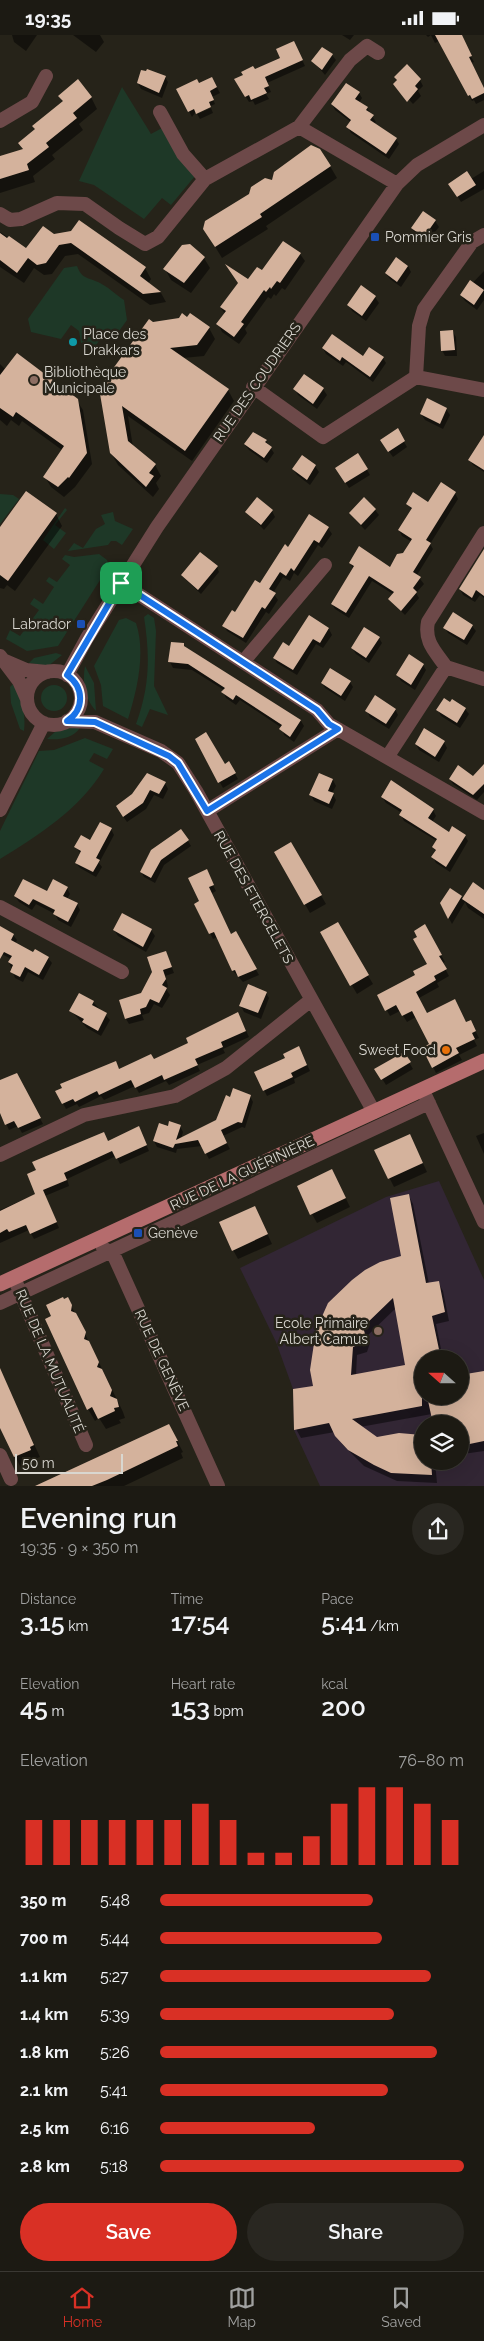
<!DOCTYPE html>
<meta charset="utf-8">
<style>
body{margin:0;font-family:Raleway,sans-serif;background:#292721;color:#f1f3f6;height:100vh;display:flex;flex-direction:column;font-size:19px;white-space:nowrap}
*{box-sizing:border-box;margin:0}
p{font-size:16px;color:#a0a1a0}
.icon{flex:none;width:28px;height:28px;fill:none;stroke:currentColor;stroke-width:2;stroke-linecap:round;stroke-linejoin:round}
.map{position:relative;height:1451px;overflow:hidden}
.side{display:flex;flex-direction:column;background:#1c1a13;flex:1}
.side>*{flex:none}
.needle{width:32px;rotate:291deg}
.buttons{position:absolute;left:414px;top:1315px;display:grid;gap:10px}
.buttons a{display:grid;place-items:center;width:55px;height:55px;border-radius:50%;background:#1c1a13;box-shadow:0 5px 20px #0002,0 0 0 1px #3a3833;font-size:25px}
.scale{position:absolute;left:15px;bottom:12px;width:108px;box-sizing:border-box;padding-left:5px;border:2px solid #d9d7d0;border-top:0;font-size:14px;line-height:18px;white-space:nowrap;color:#d9d7d0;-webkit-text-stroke:4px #262319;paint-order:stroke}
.pin{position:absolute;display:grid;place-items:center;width:42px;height:42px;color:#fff;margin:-21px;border-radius:10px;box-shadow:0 2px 8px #0006}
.round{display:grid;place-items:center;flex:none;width:52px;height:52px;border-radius:26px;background:#292721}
.headline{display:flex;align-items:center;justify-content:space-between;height:85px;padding:0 20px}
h1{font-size:28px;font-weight:600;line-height:38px}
.stats{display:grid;grid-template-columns:repeat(3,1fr);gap:8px;height:85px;padding:5px 20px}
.stats div{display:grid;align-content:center}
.stats b{font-size:25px;font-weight:600}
.stats small{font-size:14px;font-weight:400}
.stats p{font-size:14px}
.chart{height:140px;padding:10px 20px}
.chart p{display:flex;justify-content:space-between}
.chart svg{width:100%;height:90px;margin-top:5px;stroke:#d93025;stroke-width:6}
.cta{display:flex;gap:10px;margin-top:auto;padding:10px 20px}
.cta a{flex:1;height:58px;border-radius:30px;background:#d93025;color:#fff;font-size:20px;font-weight:600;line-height:58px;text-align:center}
.cta a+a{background:#292721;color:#f1f3f6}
ul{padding:0 20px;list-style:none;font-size:16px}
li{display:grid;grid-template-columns:80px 60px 1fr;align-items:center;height:38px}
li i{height:12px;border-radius:6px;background:#d93025}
.status{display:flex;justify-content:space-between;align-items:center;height:35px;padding:0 25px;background:#1c1a13;direction:ltr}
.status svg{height:14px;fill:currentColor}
.tabs{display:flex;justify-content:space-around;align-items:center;height:70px;border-top:1px solid #3a3833;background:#1c1a13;font-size:14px;color:#a0a1a0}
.tabs a{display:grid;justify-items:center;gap:2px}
.tabs .on{color:#d93025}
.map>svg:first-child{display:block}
.education{fill:#322634;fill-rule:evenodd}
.green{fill:#1e3827}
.shadow{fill:#0007;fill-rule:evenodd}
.building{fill:#d4b29c;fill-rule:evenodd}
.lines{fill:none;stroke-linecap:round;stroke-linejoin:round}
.minor{stroke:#6d4949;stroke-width:14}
.major{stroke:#b56c6d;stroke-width:15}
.route-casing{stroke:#fff;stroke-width:10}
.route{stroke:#1a73e8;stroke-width:6}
.transit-dot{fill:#1a4fb4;stroke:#262319;stroke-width:2}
.culture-dot{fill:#0f9aa8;stroke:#262319;stroke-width:2}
.education-dot{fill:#8d6e63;stroke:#262319;stroke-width:2}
.food-dot{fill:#e8710a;stroke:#262319;stroke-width:2}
.labels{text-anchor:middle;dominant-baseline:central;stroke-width:5;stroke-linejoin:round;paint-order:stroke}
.poi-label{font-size:14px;fill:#d9d7d0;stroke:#262319;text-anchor:start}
.street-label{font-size:14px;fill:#d9d7d0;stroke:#262319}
</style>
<div class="status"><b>19:35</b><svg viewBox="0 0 49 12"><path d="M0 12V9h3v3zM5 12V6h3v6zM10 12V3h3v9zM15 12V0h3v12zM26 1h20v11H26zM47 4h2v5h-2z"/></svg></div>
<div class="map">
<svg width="484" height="1451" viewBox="0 0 484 1451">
<rect width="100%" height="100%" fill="#262319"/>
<!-- education -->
<path class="education" d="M439,1146L484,1245V1451H320L294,1395L293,1354L276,1307L240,1233L386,1162ZM422,1324H460V1361H422ZM422,1389H460V1426H422Z"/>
<!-- green -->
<path class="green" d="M122,52L151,99L162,93L195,141L171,170L162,163L144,184L94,150L79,146Z
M77,231C82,244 87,242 98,247C107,251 115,259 124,265L127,285L114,303L106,297L96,310L81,308L79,296L71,290L61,304L31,297L28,284L64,233Z
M0,459L13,460L19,464L0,489Z
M65,473L67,475L55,490L66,498L54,514L43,505Z
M113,477L115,486L133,494L122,510L116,506H111L108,510L68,516L74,508L83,513L96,494L105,489L101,480Z
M99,519L107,525L109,531L58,611L27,616L6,604L10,595L20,601L39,575L30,569L34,563L43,569L54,552L46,546L49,542L57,547L70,530L62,524L65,520L74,522Z
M148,579L154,583L156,596L154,651L168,680L150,674L142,692L136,689C150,651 150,621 144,582Z
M126,583L136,588C146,618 137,655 128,684L103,671L101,650L94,631L119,585Z
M56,618L62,620L48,631L29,628L34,623Z
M85,631L94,648L96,676C85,664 82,647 85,631Z
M14,648C22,663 26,679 24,696L20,694L11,668L10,652Z
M41 663a13 13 0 1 1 26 0a13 13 0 1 1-26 0Z
M70,692L80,693C72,704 59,705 47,704L55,697Z
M85,703L113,714L107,724L94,718L89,726L104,734C80,774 39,800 0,824V796L39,716L54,715Z"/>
<!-- shadow -->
<path class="shadow" d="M12,0H37L26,16L14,7Z
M73,0H100L104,7L96,17Z
M342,0H354L350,5Z
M426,0H459L474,27L471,28L484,58V65L476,69L474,65L472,66L439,6L435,8L431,0L428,2Z
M297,14L305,31L267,48L271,57L266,59L269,64L255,70L253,66L249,67L235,45Z
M332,20L336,25L325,40L313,26Z
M165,42L168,47L162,63L141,54L138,48Z
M395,42L420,45L423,51L418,56L421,61L413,69L399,54Z
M215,49L220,58L212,62L215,69L195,78L192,82L178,55L198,50Z
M359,58L362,63L359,68L367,73L376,87L374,89L396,104L399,109L389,124L351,98L348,92L351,87L335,75L332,69Z
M60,61L91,62L97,74L79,89L83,95L52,120L55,124L33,141L35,147L0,158V122L23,115L20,108L64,67Z
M211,73L213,78L200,84L197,79Z
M330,131L337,143L266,191L268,194L222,223L211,205L273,147Z
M484,136V154L461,167L450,149L471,144Z
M435,186L439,192L427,207L416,199L412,193Z
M80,187L145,233L151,244L148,249L161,258L166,267L150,270L78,219L65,221L52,239L44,240L34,233L24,248L0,232V197L27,215L53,200L72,197Z
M300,219L305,226L285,255L282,253L276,261L274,259L271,264L268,262L245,294L247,298L239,309L222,297L218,289L225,279L221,273L249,246L262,237Z
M204,223L210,233L191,258L171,245L165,234Z
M408,231L411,237L401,252L390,244L386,238Z
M484,236V265L477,275L465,266L461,260Z
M362,252L375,262L379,268L366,286L352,276L349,270Z
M153,289L209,293L215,304L204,321L183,323L228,355L234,366L192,426L128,381L133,412L155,430L161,441L156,448L159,454L153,462L118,430L111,418L101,353Z
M453,297L456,302L457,321H445L442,315Z
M323,313L363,322L383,323L386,328L373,347L346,327L343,331L326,319Z
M17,319L73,360L83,375L92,429L75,452L64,462L51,452L45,442L62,415L22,386L19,391L11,385L7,391L0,385V329L6,335Z
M295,354H323L327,360L317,374L298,360Z
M446,374L450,380L443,394L425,385L421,379Z
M397,395L407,412L393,422L385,411Z
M266,406L274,418L267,428L249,415L245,410Z
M484,414V437L473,430L470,425Z
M358,419L370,440L349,453L336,433Z
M302,422L315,431L319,437L310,450L297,440L293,434Z
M455,458L458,464L430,509L433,514L417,540L424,549L416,558L419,563L405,580L389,564L393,559L372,546L349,583L335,574L332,569L353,533L350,528L391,533L404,519L412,507L402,501L399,495L412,476L408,469H429Z
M375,475L379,480L365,495L350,479Z
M272,476L275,482L264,495L247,477Z
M56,479L62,491L15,556L7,550L4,554L0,553V494Z
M309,481L328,493L332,499L322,513L318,510L298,541L294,538L290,546L283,542L273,558L278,565L269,579L266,577L246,608L227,596L224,591L289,513Z
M484,517V563L480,560L475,567L463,560L460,554Z
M217,532L219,537L201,559L182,541Z
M309,581L329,594L332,600L323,613L316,609L297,640L277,628L274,623L289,613Z
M472,591L476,596L467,610L448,598L445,593Z
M379,603L382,608L369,628L356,619L352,613Z
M183,609L185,613L301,686L304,691L294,707L284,700L282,693L240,665L236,670L226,663L223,657L224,655L192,635L173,633L170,627Z
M423,630L426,635L415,655L401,646L398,641Z
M350,647L353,652L345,666L325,653L322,648Z
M451,668L465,674L469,679L460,693L441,681L438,675Z
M395,674L398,680L389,694L370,682L367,676Z
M196,704L224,730L229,728L238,744L223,753Z
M444,707L447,713L439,727L419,715L416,709Z
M484,730V757L477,765L453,749L450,744L473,742Z
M333,745L336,751L332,758L336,765L332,774L314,766L311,760Z
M165,748L168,754L163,764L154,760L146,774L127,787L120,777L133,760Z
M382,762L433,775L436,781L432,787L449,798L465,801L468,806L450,837L436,828L433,822L436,817L433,812L437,806L404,786L401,780L402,778L386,768Z
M111,794L114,800L99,828L102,832L96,842L80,833L76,828L81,819L76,812Z
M188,806L191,811L164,830L155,848L144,842L141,837Z
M291,808L326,869L310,878L275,817Z
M209,842L216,856L211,859L231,900L235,898L259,940L243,947L233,936L218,902L213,904L210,898L201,867Z
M474,849L484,856V884L468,873L465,867L452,889L441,868L461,862L463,865Z
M67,853L70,859L67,864L77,869L80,875L71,892L58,885L55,879L36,869L32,875L19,867L15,861Z
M337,888L373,949L357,959L321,898Z
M424,891L445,927L442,928L449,941L437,948L439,952L419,963L427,980L474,993L479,1003L474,1005L477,1011L459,1020L462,1025L436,1038L433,1032L431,1010L416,982L407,987L400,976L390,981L379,961L417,941L429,929L419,902Z
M0,893L13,900L17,905L15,909L33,919L48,923L52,928L43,945L28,937L23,947L15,943L9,927L11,924L0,918Z
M114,895H151L155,901L146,917L118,901Z
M166,917L174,938L165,941L168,951L166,954L170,960L162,973L154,969L149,978L142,980L144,985L129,989L126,984Z
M266,958L269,963L261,984L244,977L241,971Z
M93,967L110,985L101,1001L87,993L71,976Z
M241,985L249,1002L223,1014L225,1018L197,1030L200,1036L169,1050L166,1046L139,1058L135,1051L104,1065L101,1061L79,1072L77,1069L66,1074L57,1057L153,1025Z
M302,1019L310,1036L294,1044L295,1048L267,1061L264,1055Z
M404,1019L413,1034L386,1050L376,1034Z
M16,1039L43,1089L22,1098L18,1091L9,1095L0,1075V1047Z
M250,1061L253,1067L245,1093L242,1092L223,1101L230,1114L209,1124L202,1111L177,1114L176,1118L157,1112L154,1106L168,1092L180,1091L183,1097L181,1104L217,1086L231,1063Z
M141,1098L149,1116L120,1129L116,1121L67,1144L69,1151L45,1161L59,1193L34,1204L29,1195L0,1208V1175L36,1159L28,1140L108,1107Z
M484,1098V1119L476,1101Z
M414,1109L427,1137L394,1152L376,1116Z
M337,1145L350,1172L317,1188L312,1179Z
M409,1161L413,1169L429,1249L438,1247L443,1256L449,1286L436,1289L443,1324H422V1361H460V1342L484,1337V1416L463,1419L460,1416V1389L432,1379L360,1392L376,1403L400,1400L422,1401V1426H435L437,1448L397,1446L364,1431L342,1409L335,1397L301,1403L296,1394L314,1352L402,1222ZM396,1273L406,1331L356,1340L357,1320L367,1317L370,1308L367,1301Z
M259,1181L272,1209L238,1224L233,1215Z
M68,1264L123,1377L125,1383L119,1385L121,1388L106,1394L99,1383L95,1386L88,1374L52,1282L63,1266Z
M0,1336L40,1422L35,1424L36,1426L21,1433L0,1390Z
M175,1402L183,1417L181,1418L183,1423L124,1451H38Z"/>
<!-- building -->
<path class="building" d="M435,0H462L472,21L469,22L484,53V58L472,64L470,60L468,61Z
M294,6L303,25L265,42L269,51L264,53L267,58L251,65L249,60L245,62L234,44L243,40L241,37L253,31L255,34L280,23L276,14Z
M322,12L333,19L322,35L311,26Z
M407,29L421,44L415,51L418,54L407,67L393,49L397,45L394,42Z
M147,34L166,41L159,58L137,48L141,35L146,36Z
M212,42L217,52L210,56L214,65L209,67L211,72L196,79L194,74L188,77L176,54L197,44L199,48Z
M78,44L92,62L73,78L77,83L46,108L49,112L27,129L29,135L0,144V121L23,114L18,108L35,94L32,91L63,66L58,61Z
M346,48L360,57L355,64L368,72L366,75L374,80L370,85L397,103L386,119L346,92L351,85L331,69Z
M311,110L320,114L331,131L260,179L262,182L215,212L203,194L205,186L249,159L251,152L265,143L272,145L274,137Z
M467,136L476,150L457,162L448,149Z
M423,176L436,185L424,202L411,193Z
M79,185L146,232L140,241L161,257L143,259L71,208L59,210L46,228L37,230L28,223L17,238L0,225V198L7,203L9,201L26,213L43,191L54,199L71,196Z
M283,206L301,218L280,248L277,246L271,254L270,252L266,257L264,255L241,287L244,289L234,302L216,289L226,276L220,272L238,248L225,229L248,244L257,232L262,235Z
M190,209L205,222L184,248L163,234L182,210Z
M396,222L408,231L397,247L385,238Z
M470,245L484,255L474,270L460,260Z
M361,250L376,261L362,281L347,270Z
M182,278L187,282L190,278L210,292L197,310L170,313L229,354L185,416L122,371L128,406L156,429L149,438L154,441L146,452L110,418L99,353L149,284L153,287L179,283Z
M453,295L455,315L441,316L440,296Z
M332,299L363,321L369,312L384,322L370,342L342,322L340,326L322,313Z
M17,318L78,364L87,418L69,443L68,442L58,452L43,442L64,411L16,377L13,382L0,373V340Z
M304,339L324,353L313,369L293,354Z
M427,363L447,373L440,389L420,379Z
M398,393L405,406L388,417L380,405Z
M253,397L267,405L265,407L272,412L264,423L244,409Z
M484,400V435L468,425Z
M358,418L368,434L345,448L335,433Z
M302,420L316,430L307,445L292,434Z
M441,447L456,457L426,505L431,508L413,537L421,542L413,553L417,557L401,576L388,564L394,557L369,541L346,578L331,569L354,531L349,528L359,511L390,532L397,519L403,518L412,504L398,495L412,473L406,469L413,457L428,467Z
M26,456L57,478L8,546L0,540V492Z
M257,462L273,475L261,490L245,477Z
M364,462L376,474L361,490L349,478Z
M309,479L329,492L319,508L314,505L294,536L291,533L286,541L280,537L269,554L276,558L265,574L262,572L243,603L222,591L232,575L235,577L255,545L260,548L285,509L288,512Z
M484,514V561L476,555L472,563L459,554Z
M200,517L218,531L198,555L181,540Z
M453,577L473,590L464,605L443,593Z
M309,580L329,593L320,608L313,604L293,635L273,623L283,607L289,611Z
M364,592L380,602L366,623L351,613Z
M171,607L184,608V611L301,685L290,702L279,694L282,690L236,660L233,665L221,657L225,653L188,629L168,627Z
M409,619L424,629L411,650L396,640Z
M330,633L351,646L341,661L321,648Z
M375,660L396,674L386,689L365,676Z
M444,663L450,667L452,664L466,673L457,688L436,675Z
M424,693L445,706L435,722L415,709Z
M206,697L225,729L229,726L236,738L218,748L195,704Z
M484,729V749L473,760L449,744L458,730L473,741Z
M147,738L166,747L159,759L150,755L143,768L123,782L116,771L132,759Z
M319,738L333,744L328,756L334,758L329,769L309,760Z
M391,745L434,774L428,783L449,797L452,791L466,800L446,832L431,822L436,815L432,812L437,804L399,780L402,775L381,762Z
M100,787L112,793L96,823L100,825L93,837L75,828L81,816L74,812L81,800L90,805Z
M181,794L189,805L161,825L151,843L140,837L151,815Z
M291,807L322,860L304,870L274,817Z
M207,834L214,850L209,852L231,899L236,896L257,934L238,942L235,935L232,936L214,897L209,899L194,869L199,866L188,843Z
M23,844L47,856L53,844L68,852L63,861L78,868L68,887L53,879L55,875L33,864L29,870L14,861Z
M473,847L484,855V879L462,864Z
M450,853L462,861L448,884L440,868Z
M122,878L152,894L143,912L113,895Z
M338,887L369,940L350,951L320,897Z
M425,889L442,920L439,921L447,934L434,941L436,945L416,957L427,978L455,964L466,987L471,985L476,996L472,998L475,1004L456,1013L459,1018L432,1033L422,1013L429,1009L412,976L402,981L396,970L385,976L377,960L415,940L413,936L427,929L413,904L417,902L414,896Z
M0,891L14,899L11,905L33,917L35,914L49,922L39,940L25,932L20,942L10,937L13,930L8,927L12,921L4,917L0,924Z
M166,916L172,932L163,935L166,944L162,950L167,953L159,968L150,964L146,972L140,974L141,979L125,984L119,965L141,958L152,937L147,922Z
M248,949L267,957L258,978L239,971Z
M79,958L94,966L92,970L107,978L98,996L82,987L84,984L69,976Z
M238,977L246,996L221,1007L223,1012L195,1024L198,1030L164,1045L162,1040L135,1053L131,1045L99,1060L97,1056L75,1067L73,1064L62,1069L55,1056L62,1053L60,1049L116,1026L119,1034L151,1019L154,1024L188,1008L186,1003Z
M299,1011L307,1030L291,1038L293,1042L263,1056L254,1037L285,1023L283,1019Z
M404,1017L411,1027L381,1045L374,1034Z
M17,1038L41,1083L18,1093L14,1086L5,1090L0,1078V1045Z
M233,1053L251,1060L242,1088L238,1087L221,1095L227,1108L205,1119L198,1105L175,1109L173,1113L153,1106L159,1088L168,1091L169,1086L181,1090L176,1105L216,1085L226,1060L230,1062Z
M139,1091L147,1110L116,1124L112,1116L64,1138L67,1145L43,1155L57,1187L30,1199L26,1190L9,1197L7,1194L0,1198V1176L35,1159L27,1139L36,1135L32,1127L104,1097L108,1106Z
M410,1099L423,1128L388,1144L374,1115Z
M332,1134L346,1163L310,1180L297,1151Z
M409,1159L426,1248L439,1246L445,1277L432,1281L441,1324H422V1371L352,1384L377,1402L399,1398L422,1400V1426H431L432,1440L391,1438L374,1430L348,1415L335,1401L329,1388L294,1395L293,1354L313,1351L310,1335L316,1295L328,1268L352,1245L365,1235L380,1227L401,1221L390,1163ZM393,1263L405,1330L351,1340L353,1312L362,1308L365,1299L363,1292Z
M255,1171L268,1199L232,1216L219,1187Z
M63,1262L64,1264L68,1262L72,1270L71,1276L76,1278L86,1297L84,1304L89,1306L99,1327L97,1332L102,1334L112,1355L110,1361L117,1364L119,1372L114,1373L115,1376L98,1384L92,1372L87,1375L45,1284L51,1281L46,1270Z
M0,1333L34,1410L30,1412L31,1415L14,1422L0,1393Z
M484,1336V1406L460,1411V1389H433L427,1361H460V1340Z
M169,1389L178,1406H176L178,1411L107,1445L92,1451H35Z"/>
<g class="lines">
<!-- minor -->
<path class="minor" d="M160,77L183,119L205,144
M0,86L32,67L46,41
M299,92L350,25L367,11L378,18
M0,179L10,185L21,184L57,168L85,169L119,193L145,209L158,202L205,144L299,92L397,149
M416,342L419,291L424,274L472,207L484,200
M416,342L484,355
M253,352L323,402L416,342
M121,548L317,675L329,689L484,778
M0,621L19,646L27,664
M5,626L26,635L47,637
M243,627L325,530
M446,632L484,644
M27 663a27 27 0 1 1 54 0a27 27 0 1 1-54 0Z
M67,640L87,603L157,492L397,149L417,130L484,90
M67,686L95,687L161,716L178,728L196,756L374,1077
M388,721L446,632C435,616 424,607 428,587L484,498
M0,775L44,688
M207,776L338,694
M0,872L122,937
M425,1060L484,1187
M0,1120L84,1080L175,1061L226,1033L311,965
M103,1213L113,1219L116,1225L218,1451
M17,1250L86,1410
M0,1268L429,1068
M0,1420L11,1444"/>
<!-- major -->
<path class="major" d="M0,1249L484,1026"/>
</g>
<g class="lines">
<defs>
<path id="route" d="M121,548L317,675L329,689L338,694L207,776L178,728L169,721L95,687L67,686C85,674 84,652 67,640Z"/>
</defs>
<!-- route casing -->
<use href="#route" class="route-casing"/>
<!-- route -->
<use href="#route" class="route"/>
</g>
<!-- markers -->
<g class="transit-dot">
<rect x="370" y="197" width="10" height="10" rx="2.5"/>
<rect x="76" y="584" width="10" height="10" rx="2.5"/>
<rect x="133" y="1193" width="10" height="10" rx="2.5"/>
</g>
<circle class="culture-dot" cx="73" cy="307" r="5"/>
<g class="education-dot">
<circle cx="34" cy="345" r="5"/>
<circle cx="378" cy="1296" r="5"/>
</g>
<circle class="food-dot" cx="446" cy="1015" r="5"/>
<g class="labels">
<!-- poi labels -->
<g class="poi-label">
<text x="385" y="202">Pommier Gris</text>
<text x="83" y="299">Place des<tspan x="83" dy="16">Drakkars</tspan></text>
<text x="44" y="337">Bibliothèque<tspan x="44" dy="16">Municipale</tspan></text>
<text x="71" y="589" text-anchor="end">Labrador</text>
<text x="436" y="1015" text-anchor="end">Sweet Food</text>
<text x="148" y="1198">Genève</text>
<text x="368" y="1288" text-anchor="end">Ecole Primaire<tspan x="368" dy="16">Albert Camus</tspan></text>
</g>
<!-- street labels -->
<g class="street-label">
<text transform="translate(257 347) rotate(-55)">RUE DES COUDRIERS</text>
<text transform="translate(254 862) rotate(61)">RUE DES ETERCELETS</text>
<text transform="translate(242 1138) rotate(-25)">RUE DE LA GUÉRINIÈRE</text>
<text transform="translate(162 1325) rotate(65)">RUE DE GENÈVE</text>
<text transform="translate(50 1326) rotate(67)">RUE DE LA MUTUALITÉ</text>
</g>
</g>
</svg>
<div class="buttons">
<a><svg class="needle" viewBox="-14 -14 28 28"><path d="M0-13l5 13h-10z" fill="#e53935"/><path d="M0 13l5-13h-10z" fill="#a0a1a0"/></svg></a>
<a><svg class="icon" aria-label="layers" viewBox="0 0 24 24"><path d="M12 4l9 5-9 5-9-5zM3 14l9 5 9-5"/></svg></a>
</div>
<div class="scale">50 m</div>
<div class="pin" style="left:121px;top:548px;background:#1e9e55"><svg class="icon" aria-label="arrive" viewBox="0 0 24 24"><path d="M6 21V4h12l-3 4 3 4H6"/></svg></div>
</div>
<section class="side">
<div class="headline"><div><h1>Evening run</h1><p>19:35 · 9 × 350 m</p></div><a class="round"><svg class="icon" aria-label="share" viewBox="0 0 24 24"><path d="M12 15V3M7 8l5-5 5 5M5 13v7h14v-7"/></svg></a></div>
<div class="stats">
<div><p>Distance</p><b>3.15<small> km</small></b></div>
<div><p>Time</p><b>17:54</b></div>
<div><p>Pace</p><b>5:41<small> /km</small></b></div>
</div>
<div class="stats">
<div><p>Elevation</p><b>45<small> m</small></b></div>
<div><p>Heart rate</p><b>153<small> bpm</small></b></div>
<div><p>kcal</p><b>200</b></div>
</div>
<div class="chart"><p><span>Elevation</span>76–80 m</p>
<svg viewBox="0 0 160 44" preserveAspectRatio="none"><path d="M5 44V22M15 44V22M25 44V22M35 44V22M45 44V22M55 44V22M65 44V14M75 44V22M85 44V38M95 44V38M105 44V30M115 44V14M125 44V6M135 44V6M145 44V14M155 44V22"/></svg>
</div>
<ul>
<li><b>350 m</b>5:48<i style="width:70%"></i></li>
<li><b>700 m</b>5:44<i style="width:73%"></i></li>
<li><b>1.1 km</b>5:27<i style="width:89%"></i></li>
<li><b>1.4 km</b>5:39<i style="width:77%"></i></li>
<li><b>1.8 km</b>5:26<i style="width:91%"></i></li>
<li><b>2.1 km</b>5:41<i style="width:75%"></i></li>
<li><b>2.5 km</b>6:16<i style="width:51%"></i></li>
<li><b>2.8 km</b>5:18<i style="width:100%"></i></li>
</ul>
<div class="cta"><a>Save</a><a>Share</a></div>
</section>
<nav class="tabs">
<a class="on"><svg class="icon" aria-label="home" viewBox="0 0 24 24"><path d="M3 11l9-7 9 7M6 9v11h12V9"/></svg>Home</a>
<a><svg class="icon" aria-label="map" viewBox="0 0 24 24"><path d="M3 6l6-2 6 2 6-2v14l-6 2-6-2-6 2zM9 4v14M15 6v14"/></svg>Map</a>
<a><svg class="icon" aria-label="saved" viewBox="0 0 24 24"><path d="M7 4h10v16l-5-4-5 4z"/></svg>Saved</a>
</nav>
